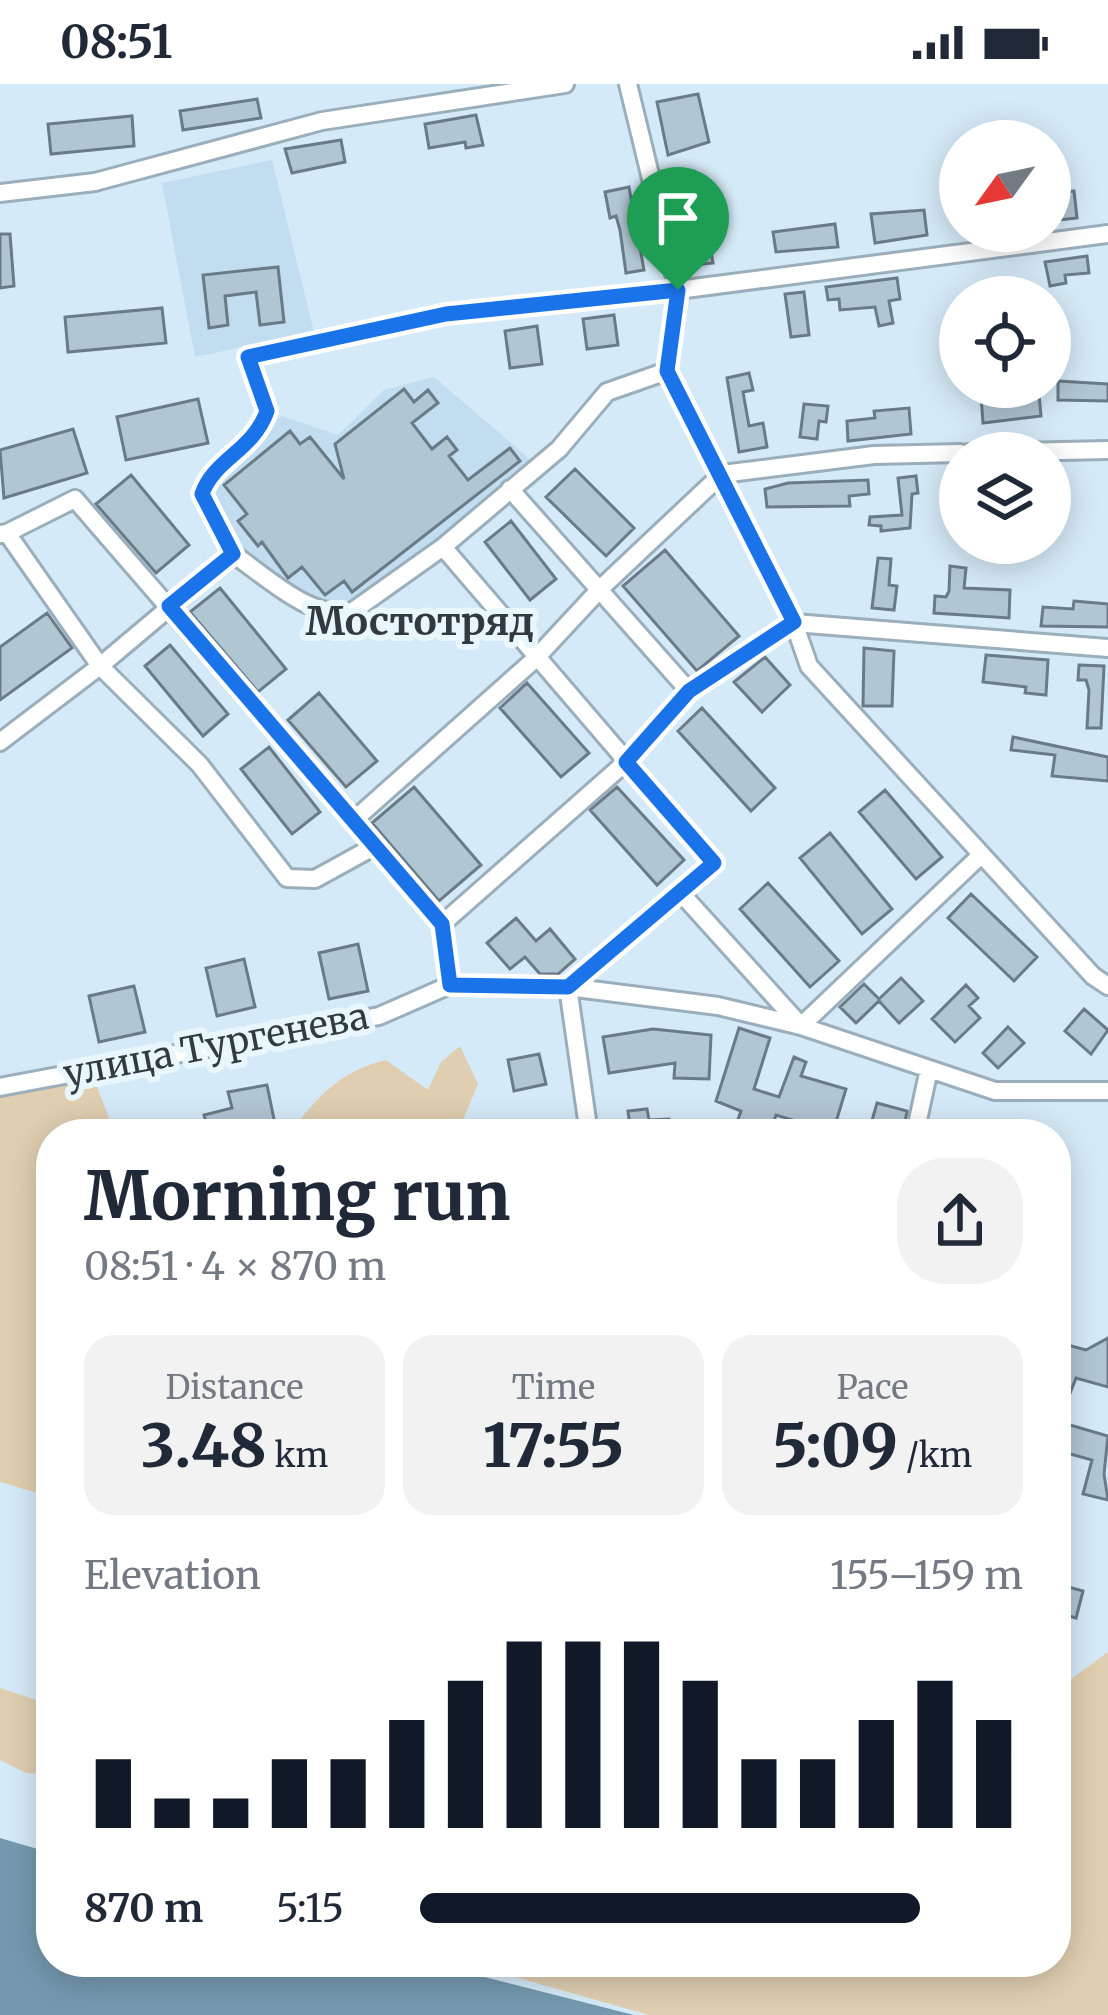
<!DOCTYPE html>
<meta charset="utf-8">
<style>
body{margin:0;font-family:Merriweather,serif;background:#f2f2f3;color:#1f2937;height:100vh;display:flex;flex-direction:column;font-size:45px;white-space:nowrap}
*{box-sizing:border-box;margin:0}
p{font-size:39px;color:#747a83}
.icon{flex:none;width:66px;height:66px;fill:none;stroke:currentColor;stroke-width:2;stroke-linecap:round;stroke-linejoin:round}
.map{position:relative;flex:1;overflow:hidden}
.sheet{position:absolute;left:36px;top:1035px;width:1035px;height:858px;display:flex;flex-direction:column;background:#fff;border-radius:48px;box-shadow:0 6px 30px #0003}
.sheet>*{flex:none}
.needle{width:78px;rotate:237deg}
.fabs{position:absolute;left:939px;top:36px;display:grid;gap:24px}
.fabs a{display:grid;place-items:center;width:132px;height:132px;border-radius:50%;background:#fff;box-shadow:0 6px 30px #0003;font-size:60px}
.pin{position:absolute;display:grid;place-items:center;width:102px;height:102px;color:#fff;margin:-123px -51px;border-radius:50% 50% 50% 0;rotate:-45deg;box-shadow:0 0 12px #0007}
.pin .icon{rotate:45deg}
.round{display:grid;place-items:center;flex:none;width:126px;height:126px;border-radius:48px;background:#f2f2f3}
.summary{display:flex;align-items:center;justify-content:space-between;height:204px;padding:0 48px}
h1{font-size:66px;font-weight:800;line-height:90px}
.stats{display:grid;grid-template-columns:repeat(3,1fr);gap:18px;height:204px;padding:12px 48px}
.stats div{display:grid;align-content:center;border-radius:30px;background:#f2f2f3;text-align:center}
.stats b{font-size:60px;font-weight:800}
.stats small{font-size:33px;font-weight:400}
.stats p{font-size:33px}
.chart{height:336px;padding:24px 48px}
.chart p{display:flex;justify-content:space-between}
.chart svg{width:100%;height:216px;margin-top:12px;stroke:#111827;stroke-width:6}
ul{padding:0 48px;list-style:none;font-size:39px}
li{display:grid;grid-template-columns:192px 144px 1fr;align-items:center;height:90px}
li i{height:30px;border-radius:15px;background:#111827}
.status{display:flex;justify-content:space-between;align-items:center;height:84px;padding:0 60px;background:#fff;direction:ltr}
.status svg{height:33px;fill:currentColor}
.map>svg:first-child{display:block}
.built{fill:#c1ddef}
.green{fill:#e0ceb0}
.water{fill:#7499af}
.building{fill:#b1c6d3;stroke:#687b87;stroke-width:3}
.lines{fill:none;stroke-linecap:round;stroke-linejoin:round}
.minor-casing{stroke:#9aaebb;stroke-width:22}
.minor{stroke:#fff;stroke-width:16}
.route-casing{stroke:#fff;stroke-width:24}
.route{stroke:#1a73e8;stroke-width:15}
.labels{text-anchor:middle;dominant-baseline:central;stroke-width:12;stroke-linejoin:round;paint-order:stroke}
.street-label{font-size:36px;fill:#323a40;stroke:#e9f6fe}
.neighbourhood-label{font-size:39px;font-weight:bold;fill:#323a40;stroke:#e9f6fe}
</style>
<div class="status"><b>08:51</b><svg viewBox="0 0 49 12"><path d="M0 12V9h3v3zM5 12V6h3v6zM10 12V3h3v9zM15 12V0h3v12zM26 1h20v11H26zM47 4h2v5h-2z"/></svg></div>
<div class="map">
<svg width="1108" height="1931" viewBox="0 0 1108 1931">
<rect width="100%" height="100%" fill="#d5eaf8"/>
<!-- built -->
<path class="built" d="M272,76L314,248L195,273L162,99Z
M434,293L538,382L338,531L232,468L198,391L282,332L338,351L384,306Z"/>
<!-- green -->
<path class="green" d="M460,962L478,1000L457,1050H298L297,1040C322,1007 345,986 386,976L428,1006L441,978Z
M93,992L115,1050H51V1413L0,1398V1013Z
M1108,1568V1931H649L462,1878H1056V1606Z
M0,1604L51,1621V1691L26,1689L0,1676Z"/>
<!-- water -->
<path class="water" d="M0,1754L51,1769V1878H426L634,1931H0Z"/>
<!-- building -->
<path class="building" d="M698,10L709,58L668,71L657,18Z
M257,15L261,34L183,46L180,27Z
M476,31L483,61L466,64L465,58L429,64L425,40Z
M132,32L134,62L51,70L48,40Z
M341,56L345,78L292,89L285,65Z
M629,103L644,186L626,189L620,146L616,132L610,134L605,108Z
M1074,107L1077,134L1050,137V110Z
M702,114L713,179L694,181L688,134L681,135L679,117Z
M924,126L927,151L875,159L871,130Z
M835,140L838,163L776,168L773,148Z
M0,150H10L14,202L0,204Z
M1087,172L1089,189L1065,191L1066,199L1050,202L1045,178Z
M278,183L284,238L260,241L256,208L225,212L228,241L209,244L203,191Z
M897,194L900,215L889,217L893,239L879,242L875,223L840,226L839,215L828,216L826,203Z
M804,208L809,251L791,253L785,210Z
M162,224L166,259L68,268L65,233Z
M614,231L618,261L587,265L583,235Z
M537,242L542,280L510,284L505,247Z
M749,289L753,306L743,308L749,342L763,339L767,363L739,368L727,294Z
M1058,297L1108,300V317L1058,316Z
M404,305L414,318L428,306L438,319L412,339L432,365L447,353L457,366L449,372L468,396L510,364L520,377L352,508L344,497L325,511L302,483L288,494L262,458L258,462L238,437L247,430L224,401L290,347L300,360L310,353L344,395L335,360Z
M1039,310L1041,332L983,339L981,312Z
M198,315L208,359L126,376L117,333Z
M804,320L828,322L826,338L819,337L817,355L800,353Z
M909,324L911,350L848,357L847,337L875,334L874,327Z
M73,345L87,389L4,414L0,366Z
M575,385L634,444L606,472L546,413Z
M131,391L189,461L156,489L96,420Z
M916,392L918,409L912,410L910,444L881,447V442L869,441L870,433L902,431L898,394Z
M868,396L869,410L849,412L850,422L767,423L765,405L788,399Z
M511,437L556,495L530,516L485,458Z
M665,466L739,552L697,587L623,502Z
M878,474L891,475L889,501L897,502L894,526L872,524Z
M950,482L966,484L964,504L1010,506L1009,534L934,529L935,512L946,513L949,507Z
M220,504L286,585L258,608L190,528Z
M1074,517L1108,520V543L1041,542L1043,523L1073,525Z
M47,529L72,564L0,616V563Z
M170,561L228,630L203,652L145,582Z
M864,564L894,567L892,622H863Z
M986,571L1048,576L1046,611L1025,609L1026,603L983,598Z
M765,573L790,601L762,628L734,598Z
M1079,581L1104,582L1101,644H1087L1089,606L1086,596H1078Z
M527,599L589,669L561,693L500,624Z
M319,609L377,677L346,703L288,636Z
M702,624L775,704L751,727L678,647Z
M1013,653L1108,673V697L1052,692L1055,671L1011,666Z
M269,663L320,728L292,750L241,685Z
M414,703L481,781L439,817L372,739Z
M617,703L684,776L657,801L590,726Z
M885,706L942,773L916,795L859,728Z
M830,749L892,825L862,850L800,774Z
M768,799L839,877L810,903L740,825Z
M971,810L1037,873L1014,897L948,834Z
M516,834L536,857L550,845L575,875L558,890H540L525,873L510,885L487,859Z
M358,860L368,907L329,915L319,869Z
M244,875L255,923L217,932L206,884Z
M901,894L923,917L899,939L879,917L856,939L840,923L864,900L879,915Z
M966,901L978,914L969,922L980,934L955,958L932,935Z
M134,902L145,948L99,958L89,912Z
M1084,925L1108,946L1091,970L1065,947Z
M1008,943L1024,959L998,984L983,969Z
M739,944L770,954L754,1005L779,1013L794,973L806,978L801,992L846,1005L833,1048L776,1031L770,1049L737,1038L741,1027L716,1017Z
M653,945L711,951L709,995L674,994L675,979L609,989L603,953Z
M539,970L546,1000L514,1007L508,976Z
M267,1001L277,1050H209L204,1031L232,1024L228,1008Z
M877,1019L907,1027L903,1050L869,1047Z
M647,1025L649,1036L669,1035L670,1050H631L628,1027Z
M1108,1254V1303L1076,1294L1060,1335H1056V1258L1086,1266Z
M1070,1341L1108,1352L1104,1390L1108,1416L1083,1410L1092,1376L1063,1368Z
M1058,1500L1083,1507L1076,1534L1056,1528Z"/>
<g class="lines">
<defs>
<path id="minor" d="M628,0L678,206L667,287L794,539L809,582L1093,892L1108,902
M0,109L95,98L322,37L565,0
M968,369L1108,366
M510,405L689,607
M1,450L7,449L100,582L200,681L287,794L315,795L375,762
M443,463L714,779L568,903L589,1050
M233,470L202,410C213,375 253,367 267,327L248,273L446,230L678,206L1108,150
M0,658L100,582L233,470C266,492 312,538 353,527L443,463L559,365L607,308L667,287
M354,736L535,575L602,503L722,390L874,371L960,369
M680,808L801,942L981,771
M442,840L626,678L689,607L794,539L1108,564
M450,901L568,903L718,922L801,942L995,1007H1108
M0,1003L379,932L450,901L442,840L75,415L7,449
M915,1050L929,985"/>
</defs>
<!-- minor casing -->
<use href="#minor" class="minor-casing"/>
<!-- minor -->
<use href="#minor" class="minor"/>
</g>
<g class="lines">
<defs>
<path id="route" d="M678,206L667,287L794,538L689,607L626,678L714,779L568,903L450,901L442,840L169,522L233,470L202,410C214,375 253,367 267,327L248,273L446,230Z"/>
</defs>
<!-- route casing -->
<use href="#route" class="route-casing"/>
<!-- route -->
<use href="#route" class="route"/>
</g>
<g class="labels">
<!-- street labels -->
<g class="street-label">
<text transform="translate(216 961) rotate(-11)">улица Тургенева</text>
</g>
<!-- neighbourhood labels -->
<g class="neighbourhood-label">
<text x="420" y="537">Мостотряд</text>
</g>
</g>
</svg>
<div class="fabs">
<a><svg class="needle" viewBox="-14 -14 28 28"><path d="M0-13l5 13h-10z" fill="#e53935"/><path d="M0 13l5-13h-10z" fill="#747a83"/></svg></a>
<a><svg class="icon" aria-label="locate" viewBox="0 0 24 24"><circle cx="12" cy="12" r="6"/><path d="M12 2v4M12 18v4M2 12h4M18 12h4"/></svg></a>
<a><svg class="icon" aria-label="layers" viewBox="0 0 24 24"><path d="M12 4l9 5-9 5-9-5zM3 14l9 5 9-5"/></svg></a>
</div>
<div class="pin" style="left:678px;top:206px;background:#1e9e55"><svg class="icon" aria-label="arrive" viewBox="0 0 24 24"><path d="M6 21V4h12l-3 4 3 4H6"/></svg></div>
<section class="sheet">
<div class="summary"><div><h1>Morning run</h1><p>08:51 · 4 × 870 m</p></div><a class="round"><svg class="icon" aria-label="share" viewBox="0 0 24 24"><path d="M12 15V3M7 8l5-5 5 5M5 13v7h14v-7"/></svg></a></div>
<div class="stats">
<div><p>Distance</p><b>3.48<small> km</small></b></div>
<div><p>Time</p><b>17:55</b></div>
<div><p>Pace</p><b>5:09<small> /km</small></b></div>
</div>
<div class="chart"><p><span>Elevation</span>155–159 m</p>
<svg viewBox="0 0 160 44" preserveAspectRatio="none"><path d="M5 44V30M15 44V38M25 44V38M35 44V30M45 44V30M55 44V22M65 44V14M75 44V6M85 44V6M95 44V6M105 44V14M115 44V30M125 44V30M135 44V22M145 44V14M155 44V22"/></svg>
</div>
<ul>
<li><b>870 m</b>5:15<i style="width:83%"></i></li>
</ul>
</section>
</div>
